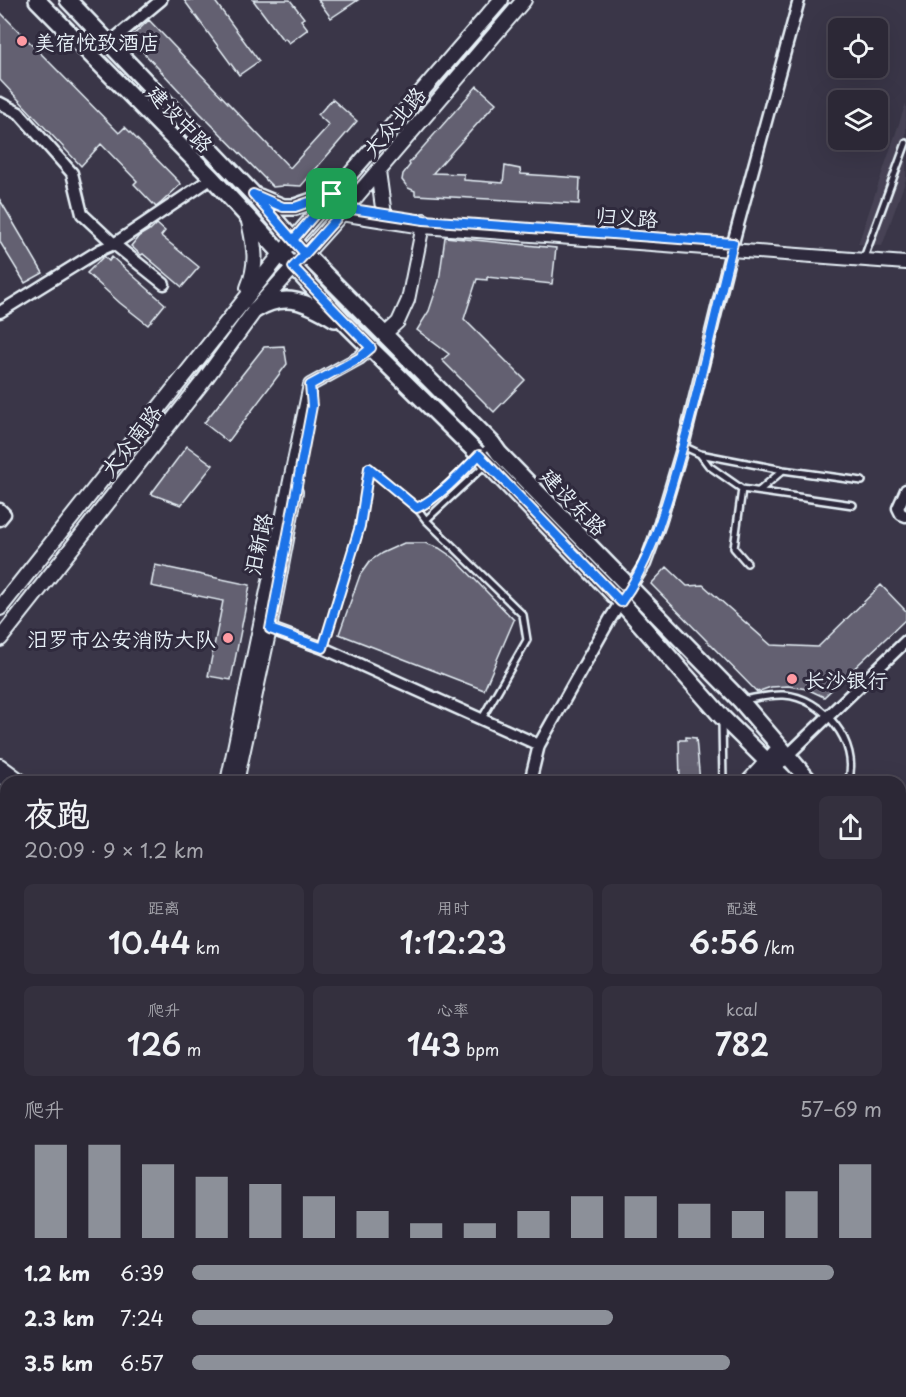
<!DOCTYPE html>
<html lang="zh">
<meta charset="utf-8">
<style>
body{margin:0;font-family:"Playpen Sans","LXGW WenKai TC",sans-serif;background:#34303e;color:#f1f3f6;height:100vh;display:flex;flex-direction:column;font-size:22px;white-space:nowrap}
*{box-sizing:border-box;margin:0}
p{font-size:20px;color:#a6a6ad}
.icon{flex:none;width:33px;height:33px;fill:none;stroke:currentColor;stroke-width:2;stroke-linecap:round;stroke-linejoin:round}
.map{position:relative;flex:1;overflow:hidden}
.drawer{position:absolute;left:0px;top:776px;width:906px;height:622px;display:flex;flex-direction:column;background:#2c2836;border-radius:18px 18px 0 0;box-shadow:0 6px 24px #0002,0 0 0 2px #484451}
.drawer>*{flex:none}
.fabs{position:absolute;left:828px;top:18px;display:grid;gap:12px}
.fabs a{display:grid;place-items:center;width:60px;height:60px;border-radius:9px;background:#2c2836;box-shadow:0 6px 24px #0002,0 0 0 2px #484451;font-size:30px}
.pin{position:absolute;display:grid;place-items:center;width:51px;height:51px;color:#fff;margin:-26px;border-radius:12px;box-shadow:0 3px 9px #0006}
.round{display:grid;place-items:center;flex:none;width:63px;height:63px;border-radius:9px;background:#34303e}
.overview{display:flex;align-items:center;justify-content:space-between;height:102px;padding:0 24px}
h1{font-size:33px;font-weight:600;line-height:45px}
.stats{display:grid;grid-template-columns:repeat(3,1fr);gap:9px;height:102px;padding:6px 24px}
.stats div{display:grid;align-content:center;border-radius:9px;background:#34303e;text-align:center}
.stats b{font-size:30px;font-weight:600}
.stats small{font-size:16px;font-weight:400}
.stats p{font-size:16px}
.chart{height:168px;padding:12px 24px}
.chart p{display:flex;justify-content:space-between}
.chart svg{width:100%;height:108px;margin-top:6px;stroke:#8c9099;stroke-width:6}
ul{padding:0 24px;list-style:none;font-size:20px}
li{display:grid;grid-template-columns:96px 72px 1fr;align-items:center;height:45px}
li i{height:15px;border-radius:8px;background:#8c9099}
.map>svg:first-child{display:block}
.built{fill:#464354}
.building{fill:#636171;stroke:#e8f1f8;stroke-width:1.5}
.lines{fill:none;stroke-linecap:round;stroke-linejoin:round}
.service-casing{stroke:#e8f1f8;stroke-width:10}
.minor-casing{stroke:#e8f1f8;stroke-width:15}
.tertiary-casing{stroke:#e8f1f8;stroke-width:16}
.secondary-casing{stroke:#e8f1f8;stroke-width:18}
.primary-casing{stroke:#e8f1f8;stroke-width:20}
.service{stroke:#2f2a3d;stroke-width:5}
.minor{stroke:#2f2a3d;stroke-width:10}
.tertiary{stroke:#2f2a3d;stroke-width:12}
.secondary{stroke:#2f2a3d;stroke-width:14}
.primary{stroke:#2f2a3d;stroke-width:15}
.route-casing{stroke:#fff;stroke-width:12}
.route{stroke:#1a73e8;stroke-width:8}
.poi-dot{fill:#ff9aa2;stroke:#2f2a3d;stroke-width:2}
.labels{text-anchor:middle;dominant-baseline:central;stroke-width:6;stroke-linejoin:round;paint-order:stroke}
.poi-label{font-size:21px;fill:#e8f1f8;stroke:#2f2a3d;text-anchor:start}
.street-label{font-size:21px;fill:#e8f1f8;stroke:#2f2a3d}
</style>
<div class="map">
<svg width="906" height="1397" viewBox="0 0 906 1397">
<rect width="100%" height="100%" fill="#3a3648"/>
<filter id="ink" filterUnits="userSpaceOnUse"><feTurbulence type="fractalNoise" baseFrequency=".0167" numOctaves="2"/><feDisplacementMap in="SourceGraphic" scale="12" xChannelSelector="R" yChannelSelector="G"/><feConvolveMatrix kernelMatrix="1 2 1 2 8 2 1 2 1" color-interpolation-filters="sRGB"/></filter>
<g filter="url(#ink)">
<!-- built -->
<path class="built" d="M906,103V179L882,246L858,244Z"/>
<!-- building -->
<path class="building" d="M184,0H214L259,61L239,75Z
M253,0H290L304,18L301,20L308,29L289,43L285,38L283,40Z
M318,0H358L331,18Z
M0,12L119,133L125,127L181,184L161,203L156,207L134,184L137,181L101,144L81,166L0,80Z
M149,20L290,168L329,125L318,115L332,99L357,121L301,186L282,185V186L273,187L200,113L130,38Z
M477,86L496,103L433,173L464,174V180L503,183L505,166L520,169L521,174L580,178L579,204L415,195V191L408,188L402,180L403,174L410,165L409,163Z
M0,200L43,273L25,283L0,242Z
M157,224L165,231L161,236L199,267L182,287L143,254L141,255L131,246L139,236L149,230L150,231Z
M445,237L556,248L552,284L487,277V280L477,279L464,319L525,380L494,412L442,360L449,354L417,330L429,311L439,281Z
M104,256L109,261L112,257L165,304L148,325L120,303L87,273Z
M284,346L287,364L228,442L204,423L264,347Z
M187,446L213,465L181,505L151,494Z
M404,543H425L439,548L454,558L514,620L484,690L339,634L360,575L370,561L382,553Z
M155,565L250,585L231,680L208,676L223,601L151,586Z
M667,567L687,586L703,585L771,645L818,647L881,585L906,611V619L824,697L807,689L788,686L771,687L757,692L651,584Z
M686,737L696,738L700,782H680L679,740H686Z"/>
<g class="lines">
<defs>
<path id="service" d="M865,255L906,143
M683,446L700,454L783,470L862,481
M700,454L709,466L742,489L853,505
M742,489L734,548L747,563
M759,491L783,470
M417,508L429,502L491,444
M426,520L486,464
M323,648L360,526L369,468L417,508L426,520L523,615L527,640L481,720
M742,700C756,698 771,694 784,695C822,697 861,743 848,782
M722,721L723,782
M900,1249L906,1252
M837,1397L838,1392"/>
<path id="minor" d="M108,44L161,0
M0,103L19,113L72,173L82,214L114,244L164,284
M0,312L100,250L114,244L212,178
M906,490L898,508L901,514L906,516
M0,509L5,514L0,520
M263,626L323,648L539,745
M787,756L906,641
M530,782L539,745L610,619L645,564L660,523L683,446L733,243L799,0
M900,1009L906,992
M0,1123L6,1126
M900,1134L906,1136
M854,1392L859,1397
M365,1397L367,1392
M736,1397L738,1392"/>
<path id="tertiary" d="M341,214L423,227L906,263
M384,335L398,322L408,300L424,220
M0,765L23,782
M0,776L7,782
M227,782L310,385L359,358L371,348
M237,782L270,629L296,492
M747,782L779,747
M760,782L787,756
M656,1392L659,1397
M97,1397L98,1392
M108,1397L109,1392"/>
<path id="secondary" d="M378,171L384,215
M248,288C259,261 254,245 248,217
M0,608L281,254L501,0
M0,639L205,379L255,310L341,214L524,0"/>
<path id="primary" d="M37,0L212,178L348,326L479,455L621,602L722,717L788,782
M68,0L253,194L305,254L492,443L499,453L740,700L810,782
M259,197L283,207H295L332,194
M255,310C286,291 306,302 335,319
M900,877L906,883
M900,901L906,908"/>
</defs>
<!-- service casing -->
<use href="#service" class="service-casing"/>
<!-- minor casing -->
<use href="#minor" class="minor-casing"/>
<!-- tertiary casing -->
<use href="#tertiary" class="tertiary-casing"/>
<!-- secondary casing -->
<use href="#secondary" class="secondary-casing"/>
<!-- primary casing -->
<use href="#primary" class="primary-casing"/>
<!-- service -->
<use href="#service" class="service"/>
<!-- minor -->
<use href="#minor" class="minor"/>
<!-- tertiary -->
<use href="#tertiary" class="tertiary"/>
<!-- secondary -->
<use href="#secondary" class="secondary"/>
<!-- primary -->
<use href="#primary" class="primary"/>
</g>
</g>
<g class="lines" filter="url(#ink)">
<defs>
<path id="route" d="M332,194L293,240L305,254L293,267L371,348L359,358L310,385L312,406L270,629L323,648L360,526L369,468L417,508C441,496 461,474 479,455L621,602C648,565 661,522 674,477C697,400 713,321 733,243L424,220L346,208L305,254L253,194L283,207H295L332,194"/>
</defs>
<!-- route casing -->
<use href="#route" class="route-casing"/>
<!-- route -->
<use href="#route" class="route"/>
</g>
<!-- markers -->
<g class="poi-dot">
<circle cx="22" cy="41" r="6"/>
<circle cx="228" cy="638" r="6"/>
<circle cx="792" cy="679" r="6"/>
</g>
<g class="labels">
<!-- poi labels -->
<g class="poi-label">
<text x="34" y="41">美宿悦致酒店</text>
<text x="216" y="638" text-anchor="end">汨罗市公安消防大队</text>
<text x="804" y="679">长沙银行</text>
</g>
<!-- street labels -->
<g class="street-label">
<text transform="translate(181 118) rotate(46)">建设中路</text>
<text transform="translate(393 121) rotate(-50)">大众北路</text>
<text transform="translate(627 216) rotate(4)">归义路</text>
<text transform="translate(130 440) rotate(-52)">大众南路</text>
<text transform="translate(575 501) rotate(46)">建设东路</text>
<text transform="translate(257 544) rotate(-78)">汨新路</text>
</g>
</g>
</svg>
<div class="fabs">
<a><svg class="icon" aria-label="locate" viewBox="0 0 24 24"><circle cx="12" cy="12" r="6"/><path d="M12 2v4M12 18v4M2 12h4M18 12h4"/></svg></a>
<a><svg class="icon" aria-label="layers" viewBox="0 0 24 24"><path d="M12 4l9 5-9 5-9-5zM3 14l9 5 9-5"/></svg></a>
</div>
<div class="pin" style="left:332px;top:194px;background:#1e9e55"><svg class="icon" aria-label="arrive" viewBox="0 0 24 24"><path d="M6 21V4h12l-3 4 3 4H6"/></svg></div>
<section class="drawer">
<div class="overview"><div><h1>夜跑</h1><p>20:09 · 9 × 1.2 km</p></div><a class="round"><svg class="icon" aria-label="share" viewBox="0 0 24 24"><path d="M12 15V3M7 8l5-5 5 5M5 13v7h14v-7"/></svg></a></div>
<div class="stats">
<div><p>距离</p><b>10.44<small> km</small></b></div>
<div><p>用时</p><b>1:12:23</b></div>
<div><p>配速</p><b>6:56<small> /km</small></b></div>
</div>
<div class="stats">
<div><p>爬升</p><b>126<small> m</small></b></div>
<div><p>心率</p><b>143<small> bpm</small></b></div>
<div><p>kcal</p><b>782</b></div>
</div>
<div class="chart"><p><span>爬升</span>57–69 m</p>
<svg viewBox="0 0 160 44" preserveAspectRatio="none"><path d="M5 44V6M15 44V6M25 44V14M35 44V19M45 44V22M55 44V27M65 44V33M75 44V38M85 44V38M95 44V33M105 44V27M115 44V27M125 44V30M135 44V33M145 44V25M155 44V14"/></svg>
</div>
<ul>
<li><b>1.2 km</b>6:39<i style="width:93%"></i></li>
<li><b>2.3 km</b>7:24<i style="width:61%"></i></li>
<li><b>3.5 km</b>6:57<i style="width:78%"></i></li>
</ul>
</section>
</div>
